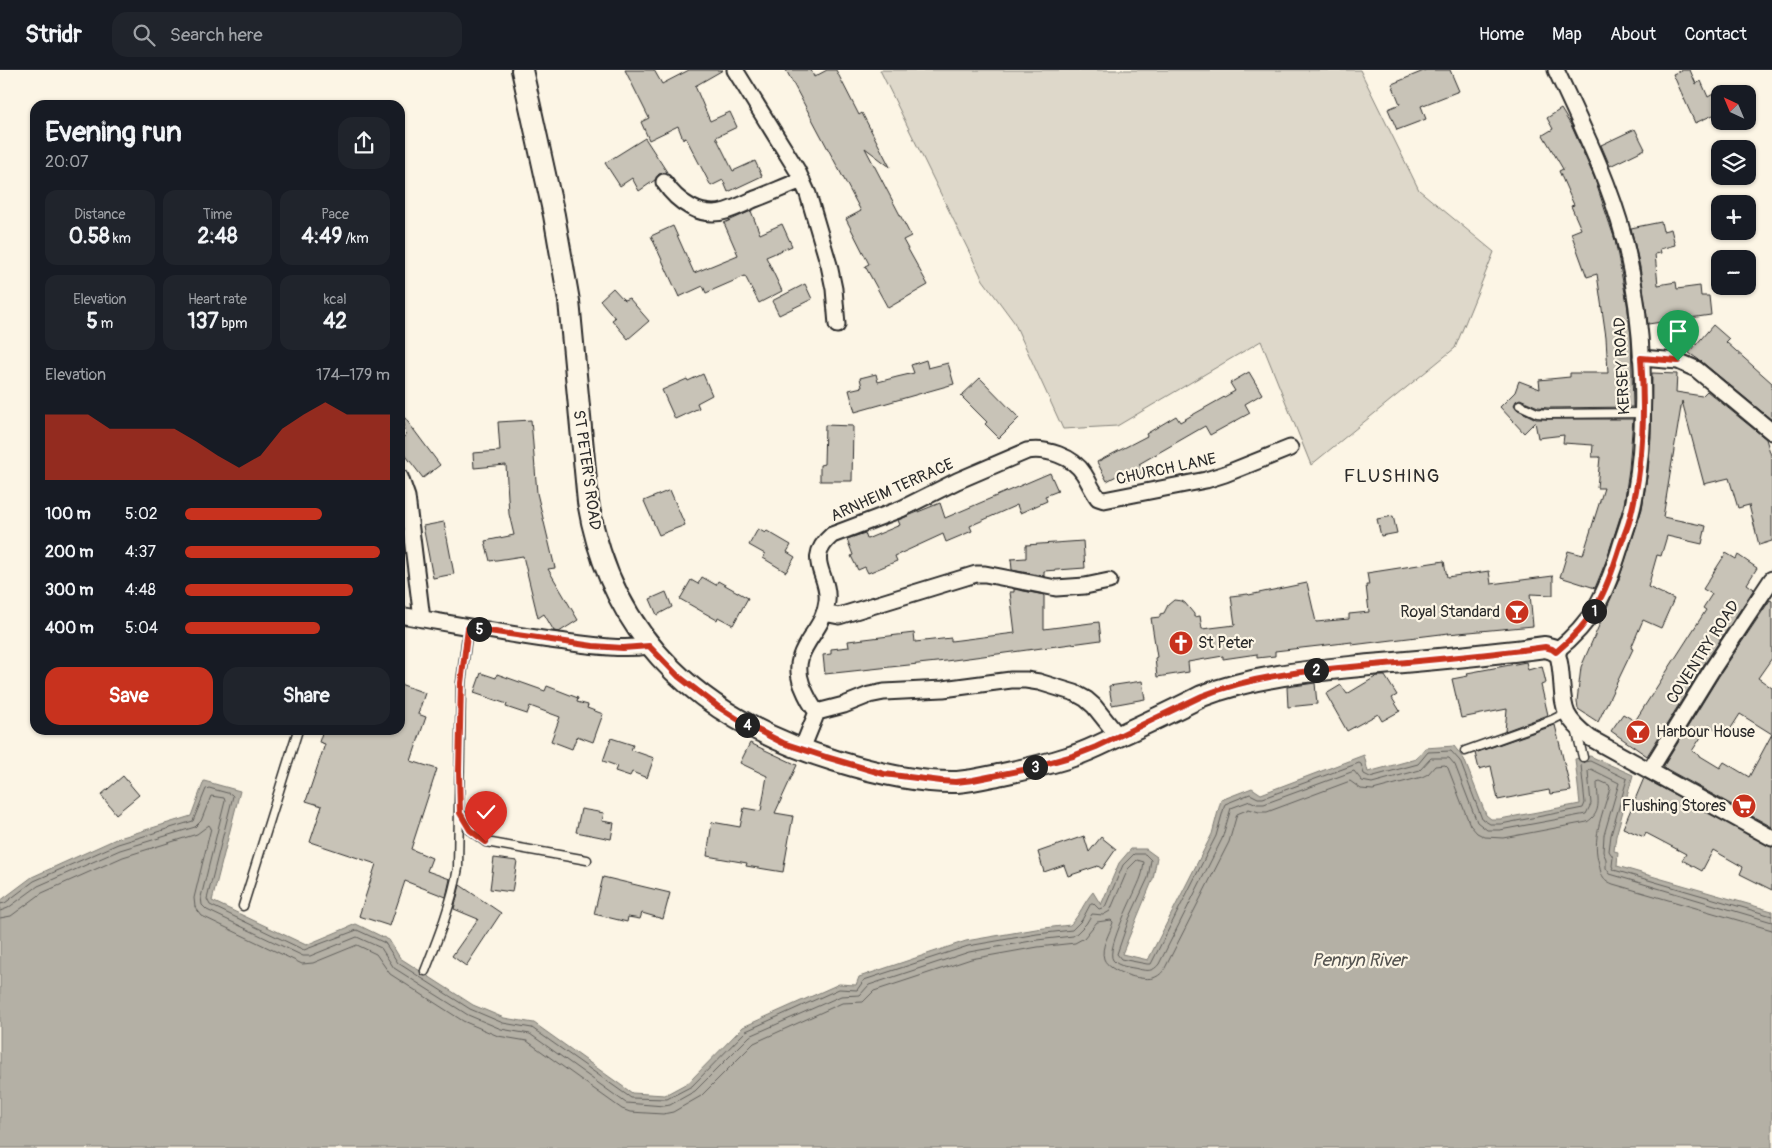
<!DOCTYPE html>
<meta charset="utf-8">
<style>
body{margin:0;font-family:Pangolin,sans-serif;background:#20242c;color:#f1f3f6;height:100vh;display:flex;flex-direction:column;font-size:19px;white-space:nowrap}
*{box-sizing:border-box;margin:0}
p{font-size:16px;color:#9ea1a6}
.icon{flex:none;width:28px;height:28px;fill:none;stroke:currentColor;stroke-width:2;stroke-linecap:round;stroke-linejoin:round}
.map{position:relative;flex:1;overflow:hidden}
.panel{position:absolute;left:30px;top:30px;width:375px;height:635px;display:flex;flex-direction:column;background:#171b24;border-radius:15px;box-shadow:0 1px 4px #0004}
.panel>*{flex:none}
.needle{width:32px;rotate:316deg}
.fabs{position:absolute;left:1711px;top:15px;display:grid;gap:10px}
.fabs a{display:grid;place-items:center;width:45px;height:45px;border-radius:10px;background:#171b24;box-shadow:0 1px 4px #0004;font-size:25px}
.pin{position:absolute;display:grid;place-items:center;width:42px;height:42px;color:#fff;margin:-51px -21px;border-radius:50% 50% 50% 0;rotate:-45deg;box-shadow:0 0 5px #0007}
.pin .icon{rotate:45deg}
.km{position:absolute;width:25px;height:25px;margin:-12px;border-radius:50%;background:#222;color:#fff;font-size:14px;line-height:25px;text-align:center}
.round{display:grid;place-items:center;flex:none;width:52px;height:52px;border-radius:15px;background:#20242c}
.headline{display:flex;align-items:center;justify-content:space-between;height:85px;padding:0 15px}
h1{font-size:28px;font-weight:800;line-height:38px}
.stats{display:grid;grid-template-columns:repeat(3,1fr);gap:8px;height:85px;padding:5px 15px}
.stats div{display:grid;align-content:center;border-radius:12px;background:#20242c;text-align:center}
.stats b{font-size:21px;font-weight:800}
.stats small{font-size:14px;font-weight:400}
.stats p{font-size:14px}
.chart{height:140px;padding:10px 15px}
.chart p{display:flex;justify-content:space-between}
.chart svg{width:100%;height:90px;margin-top:5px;fill:#c8321e;opacity:.7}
.cta{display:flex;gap:10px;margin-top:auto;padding:10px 15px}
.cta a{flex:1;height:58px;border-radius:15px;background:#c8321e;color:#fff;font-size:20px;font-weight:800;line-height:58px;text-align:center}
.cta a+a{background:#20242c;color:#f1f3f6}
ul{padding:0 15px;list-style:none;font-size:16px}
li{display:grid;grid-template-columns:80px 60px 1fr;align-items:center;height:38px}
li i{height:12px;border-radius:6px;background:#c8321e}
header{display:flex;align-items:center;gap:30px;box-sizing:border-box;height:70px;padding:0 25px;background:#171b24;border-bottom:1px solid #363941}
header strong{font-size:24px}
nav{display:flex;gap:28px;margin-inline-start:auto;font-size:18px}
.search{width:350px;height:45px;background:#20242c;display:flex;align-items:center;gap:12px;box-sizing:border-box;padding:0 18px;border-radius:15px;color:#9ea1a6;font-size:19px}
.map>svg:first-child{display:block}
.green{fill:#ded8ca;stroke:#84827a}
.water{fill:#b4b0a5;stroke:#7d7b74}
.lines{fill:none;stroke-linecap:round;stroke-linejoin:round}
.shore{stroke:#62605c;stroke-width:1}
.building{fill:#c8c3b7;stroke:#2b2b2b;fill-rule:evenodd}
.service-casing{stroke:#2b2b2b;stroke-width:11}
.minor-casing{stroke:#2b2b2b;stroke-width:19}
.tertiary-casing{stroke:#2b2b2b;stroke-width:24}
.service{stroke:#fcf5e5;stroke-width:8}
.minor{stroke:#fcf5e5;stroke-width:15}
.tertiary{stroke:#fcf5e5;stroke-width:20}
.route-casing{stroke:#fff;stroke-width:10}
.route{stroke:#c8321e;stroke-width:6}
.labels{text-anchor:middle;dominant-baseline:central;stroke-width:4.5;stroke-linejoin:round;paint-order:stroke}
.street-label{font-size:16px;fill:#2b2b2b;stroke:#fcf5e5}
.poi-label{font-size:16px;fill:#2b2b2b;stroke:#fcf5e5;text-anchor:end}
.water-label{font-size:18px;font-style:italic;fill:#545350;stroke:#fcf5e5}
.quarter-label{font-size:19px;letter-spacing:1px;fill:#2b2b2b;stroke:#fcf5e5}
</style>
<header>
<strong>Stridr</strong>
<div class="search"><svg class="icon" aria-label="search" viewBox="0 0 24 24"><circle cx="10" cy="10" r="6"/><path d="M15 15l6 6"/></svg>Search here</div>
<nav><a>Home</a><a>Map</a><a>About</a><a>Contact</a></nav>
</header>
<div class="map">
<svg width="1772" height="1078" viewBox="0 0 1772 1078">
<rect width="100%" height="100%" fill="#fcf5e5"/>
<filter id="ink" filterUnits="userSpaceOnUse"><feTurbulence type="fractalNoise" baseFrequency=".02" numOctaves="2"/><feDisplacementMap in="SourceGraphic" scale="10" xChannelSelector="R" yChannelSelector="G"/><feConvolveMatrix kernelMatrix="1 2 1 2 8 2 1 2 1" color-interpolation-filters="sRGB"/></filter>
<g filter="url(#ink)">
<!-- green -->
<path class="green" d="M880,0H1360L1419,120L1494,182L1455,278L1311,395L1261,271L1117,356L1063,359L1014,252L983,210Z"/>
<!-- water -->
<path class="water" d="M1454,676L1464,689L1486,745L1491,749H1500L1580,734L1575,689L1590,686L1633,705L1616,766L1614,781L1618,782L1617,796L1772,841V1078H0V831L32,807L116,769L191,746L204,711L240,721L212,831L306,875L356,854L389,870L400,888L473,935L504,948L534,953L632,1023L665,1025L689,1012L743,957L839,914L856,915L859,907L966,871L1036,859L1070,855C1080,845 1084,832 1093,822L1101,835L1119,793L1131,779H1146L1157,787L1153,809L1122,884L1148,890L1212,764L1221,730L1252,718L1261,724L1364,685L1368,702L1416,689L1425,678Z"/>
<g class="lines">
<!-- shore -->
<path class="shore" d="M1584,692L1590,691L1627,709L1611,765L1609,781L1613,787L1612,796L1614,800L1772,846
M0,834L5,833L34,811L118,774L193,751L206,719L209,718L231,724L233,726L207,829L210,835L304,880L357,860L385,873L398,893L470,939L503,953L532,958L631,1028L667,1029L692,1016L746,961L839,919L857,920L864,910L968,876L1037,864L1072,860L1082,850L1091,833H1093L1099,839L1105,837L1123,795L1134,784H1145L1151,790L1148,808L1129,849L1117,884L1121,889L1147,894H1151L1216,766L1225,734L1250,724L1258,728H1263L1359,693L1361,694L1364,704L1370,707L1418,694L1428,682L1451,681L1460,691L1482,749L1490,754H1501L1583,738L1585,733L1581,695L1584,692
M0,841L8,838L38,816L120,780L195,757L201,751L211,726L224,728L225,731L201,827L202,835L207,840L303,886H310L357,867L381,878L394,898L468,945L501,959L530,964L626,1033L664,1036L670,1035L695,1021L750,966L841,926L860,925L869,915L969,882L1037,870L1073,866L1077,863L1086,854L1092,844L1103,845L1110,841L1128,799L1137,790L1144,792C1143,797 1143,802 1141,807C1136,822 1105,879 1113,890C1118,897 1131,897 1138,899C1147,901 1153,902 1159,894L1222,769L1231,738L1250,731L1257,734H1264L1354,701L1362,711L1372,713L1420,700L1431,688H1449L1455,695L1477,752L1487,760H1500L1586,744L1591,734L1588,701L1591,699L1619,713L1604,765L1603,782L1606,789V798L1610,804L1772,852
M0,848L11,846L42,823L123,787L197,764L209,755L211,758L194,828L195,837L202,846L302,894L313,893L357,875L376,884L390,904L463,951L498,966L527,971L622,1039L630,1042L663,1044L673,1042L701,1026L754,973L842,933L863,932L874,921L971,889L1038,877L1075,873L1084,868L1097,852L1111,850L1113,852C1110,864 1100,877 1104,889C1109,902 1141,911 1153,908C1159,906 1162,903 1165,898L1229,772L1237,744L1249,739L1259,742H1267L1350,711L1361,719L1373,720L1422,707L1428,704L1435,696L1445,695L1448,698L1470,755L1477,763L1485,767L1503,768L1587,752C1603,742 1597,728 1597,712L1600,711L1609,715L1610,718C1604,740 1592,766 1598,790C1601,801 1600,809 1613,814L1772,860"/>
</g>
<!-- building -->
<path class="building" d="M625,0H654L662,14L689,0H723L695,16L710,51L730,42L737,57L716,67L733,101L755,91L762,106L728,122L723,110L711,116L686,68L683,69L678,56L649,70L641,52L649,48Z
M786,0H811L814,7L827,0H836L859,45L862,43L890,97L865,78L911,166L903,170L928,215L888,238L865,196L869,194L846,149L861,141Z
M1426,0H1450L1459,21L1421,36L1426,49L1397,60L1388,39L1400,34L1392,14Z
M1682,0H1690L1696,14L1701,11L1708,27L1715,23L1720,33V42L1695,53L1673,4Z
M1561,39L1572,57L1594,107L1615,170L1627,233L1631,266L1633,337L1548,338L1538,337L1520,329L1516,331L1514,335L1518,340L1536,349H1633L1629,399L1624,435L1606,491L1595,518L1560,507L1568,481L1583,485L1604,418H1597L1600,387H1592L1593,375L1563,373L1564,365L1538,368L1535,352L1524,363L1500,337L1515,322L1519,311L1540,319L1539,310L1570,307V303H1608L1606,267L1597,204L1587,207L1571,163L1581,159L1571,136L1574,135L1559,101L1563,99L1543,65L1553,59L1547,48Z
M1635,59L1645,79L1610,96L1601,75Z
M645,68L667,102L659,104L655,110L639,121L632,108L620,116L605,93Z
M751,141L760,164L782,154L792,176L766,187L782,221L759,233L745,206L706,223L703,216L679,227L651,166L673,156L694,203L738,185L724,153Z
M1661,152L1663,161L1671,159L1675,175L1660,179L1661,183L1655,184L1658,215L1676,212L1677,219L1700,216L1701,226H1709L1711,245L1648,254L1640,197L1631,158Z
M805,214L812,229L779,245L772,231Z
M613,218L624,230L629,228L649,251L628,269L612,250L615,248L600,230Z
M1713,255L1729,269L1726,272L1772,313V350L1702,292L1689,283Z
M926,290L928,298L948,293L954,314L855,342L849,320L862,317L860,308L876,304L878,312L897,307L914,303L911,295Z
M1249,302L1262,324L1245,334L1250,343L1210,365L1205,356L1139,394L1144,402L1127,411L1122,403L1107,411L1097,392L1147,366L1146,364L1176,346L1180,352L1235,321L1230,313Z
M1652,303L1677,304L1676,322L1702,326L1707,321L1766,369L1772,389V471L1759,475L1749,435L1738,438L1729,408L1704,414L1682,331L1663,447L1706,456L1702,474L1667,466L1661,486L1657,485L1648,517L1674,529L1661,558L1643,550L1631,578L1633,579L1598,652L1578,639L1577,631L1581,597L1618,512L1642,439L1648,401L1651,368Z
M703,304L712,325L697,333L699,338L675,349L662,320L687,309L688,311Z
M980,308L1019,348L999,368L985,354L987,352L961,326Z
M402,344L440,395L423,408L400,378V370L406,365Z
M531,350L537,423L555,498L548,499L578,550L559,562L554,561L544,544L538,548L523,486L490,491L485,471L514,465L509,444L506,395L474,398L473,383L500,381L498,352Z
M825,355L853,356L852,411H820V395L824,394Z
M1050,403L1058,421L1045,426L1047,431L1020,443L1017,435L970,456L972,461L946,472L943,464L895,486L897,491L868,503L865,497L858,500L851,486L853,485L847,469L865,463L867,469L900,455L898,450L940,433L945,448Z
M670,420L685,455L659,465L644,431Z
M1393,446L1397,463L1381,466L1377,449Z
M444,452L454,504L433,508L423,456Z
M758,459L765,463L767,461L791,475L787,482L795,487L786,502L763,488L765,484L749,475Z
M1083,471L1085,498L1044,501V506L1012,500L1011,489L1026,488V475Z
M1726,483L1736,489L1738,485L1757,498L1747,514L1754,519L1703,596L1647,686L1611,661L1623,644L1635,651L1706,540L1703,538L1712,524L1703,519Z
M1444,491L1447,507L1489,501L1491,514L1553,506V525L1530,524L1533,556L1448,564L1449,563L1352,575V572L1319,576L1275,581V586L1257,588V584L1223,589V586L1188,592L1189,602L1157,607L1155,588L1157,587L1151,548L1160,547V544L1164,543L1168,535L1174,530L1182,531L1185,533L1194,544V547L1200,546L1202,559L1235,555L1231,526L1248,524L1249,525L1307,513L1316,552L1349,549V544L1369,542L1366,515H1369L1367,503Z
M702,507L716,515L718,511L748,528L733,555L718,547L717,550L680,529L691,510L698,514Z
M1014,519L1044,525V559L1099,552L1101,570L946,591L825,604L823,585L831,584V579L849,577L848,571L914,563L915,572L951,568V571L1015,563L1010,522H1014Z
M666,522L672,537L657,545L650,529Z
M1770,530L1772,531V588L1758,608L1772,618V757L1663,697L1719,606ZM1740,644L1772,664L1749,707L1724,692L1720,698L1692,681L1709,655L1726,666Z
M1526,592L1528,600L1542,596L1546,613L1541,615L1548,645L1505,661L1507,639L1461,648L1452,609L1468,606L1467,603Z
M481,603L496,608L497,604L545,621L547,616L578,628L577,632L588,635L587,638L603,644L593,672L577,666L572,679L551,671L560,647L530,636L527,644L506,637L507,634L474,623Z
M1377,606H1385L1397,625L1392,628L1400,641L1382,651L1378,644L1347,661L1326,624L1341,615L1347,624Z
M1142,611L1145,629L1112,635L1109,616Z
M1315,613L1317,634L1288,637L1287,617Z
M400,614L425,623L418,644L426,647L411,691L437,699L411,779L432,788L427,801L450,809L446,827L405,811L390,856L359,846L376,794L310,772L322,736L306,731L325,674L319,672L323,660H400Z
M1555,655L1571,721L1550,724L1549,720L1498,730L1491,696L1479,699L1475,683Z
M611,668L633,675L631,680L654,688L647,708L632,702L630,706L615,701L617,696L603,691Z
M750,673L797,695L775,743L793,746L783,802L746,796L747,793L707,786L712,752L740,757L744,738L761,741L767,706L740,693Z
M123,706L139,725L116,744L101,725Z
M1644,708L1772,777V820L1740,804L1743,797L1713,780L1702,801L1682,790L1686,784L1646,763L1644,767L1623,758Z
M581,739L604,743L602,751L614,753L611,769L576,762Z
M1084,766L1089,782L1101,767L1116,779L1102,799L1098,796L1068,806L1064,795L1044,802L1038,782Z
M494,788L517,791L512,822L490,819Z
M603,807L670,823L663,849L642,843L640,849L628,847L627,852L594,844Z
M460,815L501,843L466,896L452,886L478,849L454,839Z"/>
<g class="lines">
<defs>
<path id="service" d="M1520,335L1537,343L1548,344L1643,343
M1576,659L1583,687
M1465,681L1552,650L1566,643
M461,744L470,760L486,772L587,790
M243,836L298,660
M425,901C438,868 452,833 458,798L461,613L468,558"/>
<path id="minor" d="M735,0L797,100L808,124L829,195L834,219L837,255
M1556,0C1581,54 1609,110 1624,168C1644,248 1649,350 1634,431C1631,447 1625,462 1620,478C1606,523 1594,551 1556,581C1560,589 1560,596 1561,604C1564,638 1561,646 1590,668L1772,768
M664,112C677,132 701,149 726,141C736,138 746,133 755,129C771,123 786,116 802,110
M1641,288L1678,291L1696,299L1772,362
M400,407L407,427L422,549
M824,543L839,546L976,504H985L1056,518L1085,516L1109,511
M400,545C453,554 505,564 558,571C589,575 618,580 649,576
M817,642C810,634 806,625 802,615C788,578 824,564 827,531C830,504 803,490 832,465L901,439L957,411L1027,381C1046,378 1073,386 1084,404C1089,412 1092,420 1098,428L1104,430L1206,410L1225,404L1290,378
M802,679L817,642L844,635L869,625L884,622L943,619L1011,610H1026L1039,612L1075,623L1086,629L1094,636L1118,666
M1650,700L1711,601L1772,509"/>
<path id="tertiary" d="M522,0L554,145L569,231L588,432C612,573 705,651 836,691C872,702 920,713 957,712C972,711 988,707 1003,704C1026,699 1050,694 1073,686C1089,681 1104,673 1119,666C1147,653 1175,640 1202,626C1256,605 1313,601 1370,595C1429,590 1487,585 1545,577L1552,579L1556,581"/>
</defs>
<!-- service casing -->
<use href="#service" class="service-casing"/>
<!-- minor casing -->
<use href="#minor" class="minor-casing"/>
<!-- tertiary casing -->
<use href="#tertiary" class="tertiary-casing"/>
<!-- service -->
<use href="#service" class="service"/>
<!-- minor -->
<use href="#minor" class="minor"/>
<!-- tertiary -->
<use href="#tertiary" class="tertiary"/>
</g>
</g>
<g class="lines" filter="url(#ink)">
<defs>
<path id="route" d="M486,772L470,760L460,743L459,701L461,613L468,558L593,576L623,578L649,576L678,606L717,636L742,652L783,673L826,687L884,704L941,711L956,712L973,710L1023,700L1073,686L1096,677L1202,626C1257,604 1316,600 1374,595C1431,590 1488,585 1545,577L1552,579L1556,582C1594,551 1606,522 1620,477C1623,467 1628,457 1630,448C1643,398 1645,339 1641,288L1678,291"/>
</defs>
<!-- route casing -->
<use href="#route" class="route-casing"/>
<!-- route -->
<use href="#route" class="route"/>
</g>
<!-- icons -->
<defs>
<symbol id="bar-disc" viewBox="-11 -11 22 22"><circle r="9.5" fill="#c8321e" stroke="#fcf5e5"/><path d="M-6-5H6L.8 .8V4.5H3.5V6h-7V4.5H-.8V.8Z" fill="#fff"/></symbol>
<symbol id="church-disc" viewBox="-11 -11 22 22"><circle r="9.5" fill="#c8321e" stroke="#fcf5e5"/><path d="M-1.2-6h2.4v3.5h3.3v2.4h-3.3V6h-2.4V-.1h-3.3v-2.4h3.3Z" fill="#fff"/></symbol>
<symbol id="supermarket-disc" viewBox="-11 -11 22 22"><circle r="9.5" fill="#c8321e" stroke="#fcf5e5"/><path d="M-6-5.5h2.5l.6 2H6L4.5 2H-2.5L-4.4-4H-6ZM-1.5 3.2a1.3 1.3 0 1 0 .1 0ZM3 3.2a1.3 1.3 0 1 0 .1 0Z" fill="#fff"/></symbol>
</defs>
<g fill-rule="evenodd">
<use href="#bar-disc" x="1503" y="528" width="28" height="28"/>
<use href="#church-disc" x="1167" y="559" width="28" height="28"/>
<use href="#bar-disc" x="1624" y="648" width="28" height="28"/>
<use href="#supermarket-disc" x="1730" y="722" width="28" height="28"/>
</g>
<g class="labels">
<!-- street labels -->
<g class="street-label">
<text transform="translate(1622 296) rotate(-93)">KERSEY ROAD</text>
<text transform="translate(1166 399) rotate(-12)">CHURCH LANE</text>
<text transform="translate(587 400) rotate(82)">ST PETER'S ROAD</text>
<text transform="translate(892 420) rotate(-24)">ARNHEIM TERRACE</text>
<text transform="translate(1703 582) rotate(-57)">COVENTRY ROAD</text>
</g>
<!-- poi labels -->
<g class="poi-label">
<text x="1500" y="542">Royal Standard</text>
<text x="1198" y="573" text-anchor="start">St Peter</text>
<text x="1656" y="662" text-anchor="start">Harbour House</text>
<text x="1726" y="736">Flushing Stores</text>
</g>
<!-- water labels -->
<g class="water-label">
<text x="1359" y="890">Penryn River</text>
</g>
<!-- quarter labels -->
<g class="quarter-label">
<text x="1392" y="406">FLUSHING</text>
</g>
</g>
</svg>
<div class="fabs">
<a><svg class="needle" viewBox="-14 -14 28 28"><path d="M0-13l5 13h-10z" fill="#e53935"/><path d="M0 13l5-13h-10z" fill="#9ea1a6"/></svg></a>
<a><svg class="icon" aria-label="layers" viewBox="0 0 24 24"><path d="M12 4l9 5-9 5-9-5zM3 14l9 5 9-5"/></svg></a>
<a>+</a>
<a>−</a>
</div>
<div class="pin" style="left:1678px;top:291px;background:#1e9e55"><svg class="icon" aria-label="arrive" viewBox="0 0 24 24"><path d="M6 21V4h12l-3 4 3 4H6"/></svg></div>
<div class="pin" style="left:486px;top:772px;background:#d93025"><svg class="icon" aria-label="check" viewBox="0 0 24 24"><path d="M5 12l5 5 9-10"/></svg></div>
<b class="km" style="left:1594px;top:541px">1</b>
<b class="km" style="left:1316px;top:600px">2</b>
<b class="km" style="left:1035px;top:697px">3</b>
<b class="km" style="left:747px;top:655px">4</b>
<b class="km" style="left:479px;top:559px">5</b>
<section class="panel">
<div class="headline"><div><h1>Evening run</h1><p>20:07</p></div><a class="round"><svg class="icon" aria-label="share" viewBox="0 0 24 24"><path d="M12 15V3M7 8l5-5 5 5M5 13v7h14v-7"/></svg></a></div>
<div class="stats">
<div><p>Distance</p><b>0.58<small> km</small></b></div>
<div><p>Time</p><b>2:48</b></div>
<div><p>Pace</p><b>4:49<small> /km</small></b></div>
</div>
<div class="stats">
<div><p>Elevation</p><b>5<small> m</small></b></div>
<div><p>Heart rate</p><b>137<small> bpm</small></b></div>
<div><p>kcal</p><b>42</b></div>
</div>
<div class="chart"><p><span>Elevation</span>174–179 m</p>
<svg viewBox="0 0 160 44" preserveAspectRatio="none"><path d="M0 44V12L10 12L20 12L30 19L40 19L50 19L60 19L70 25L80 32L90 38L100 32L110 19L120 12L130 6L140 12L150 12L160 12V44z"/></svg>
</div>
<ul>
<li><b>100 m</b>5:02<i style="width:67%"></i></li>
<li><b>200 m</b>4:37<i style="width:95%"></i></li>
<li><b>300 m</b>4:48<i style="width:82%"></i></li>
<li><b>400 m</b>5:04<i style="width:66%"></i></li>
</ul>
<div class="cta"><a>Save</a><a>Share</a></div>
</section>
</div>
